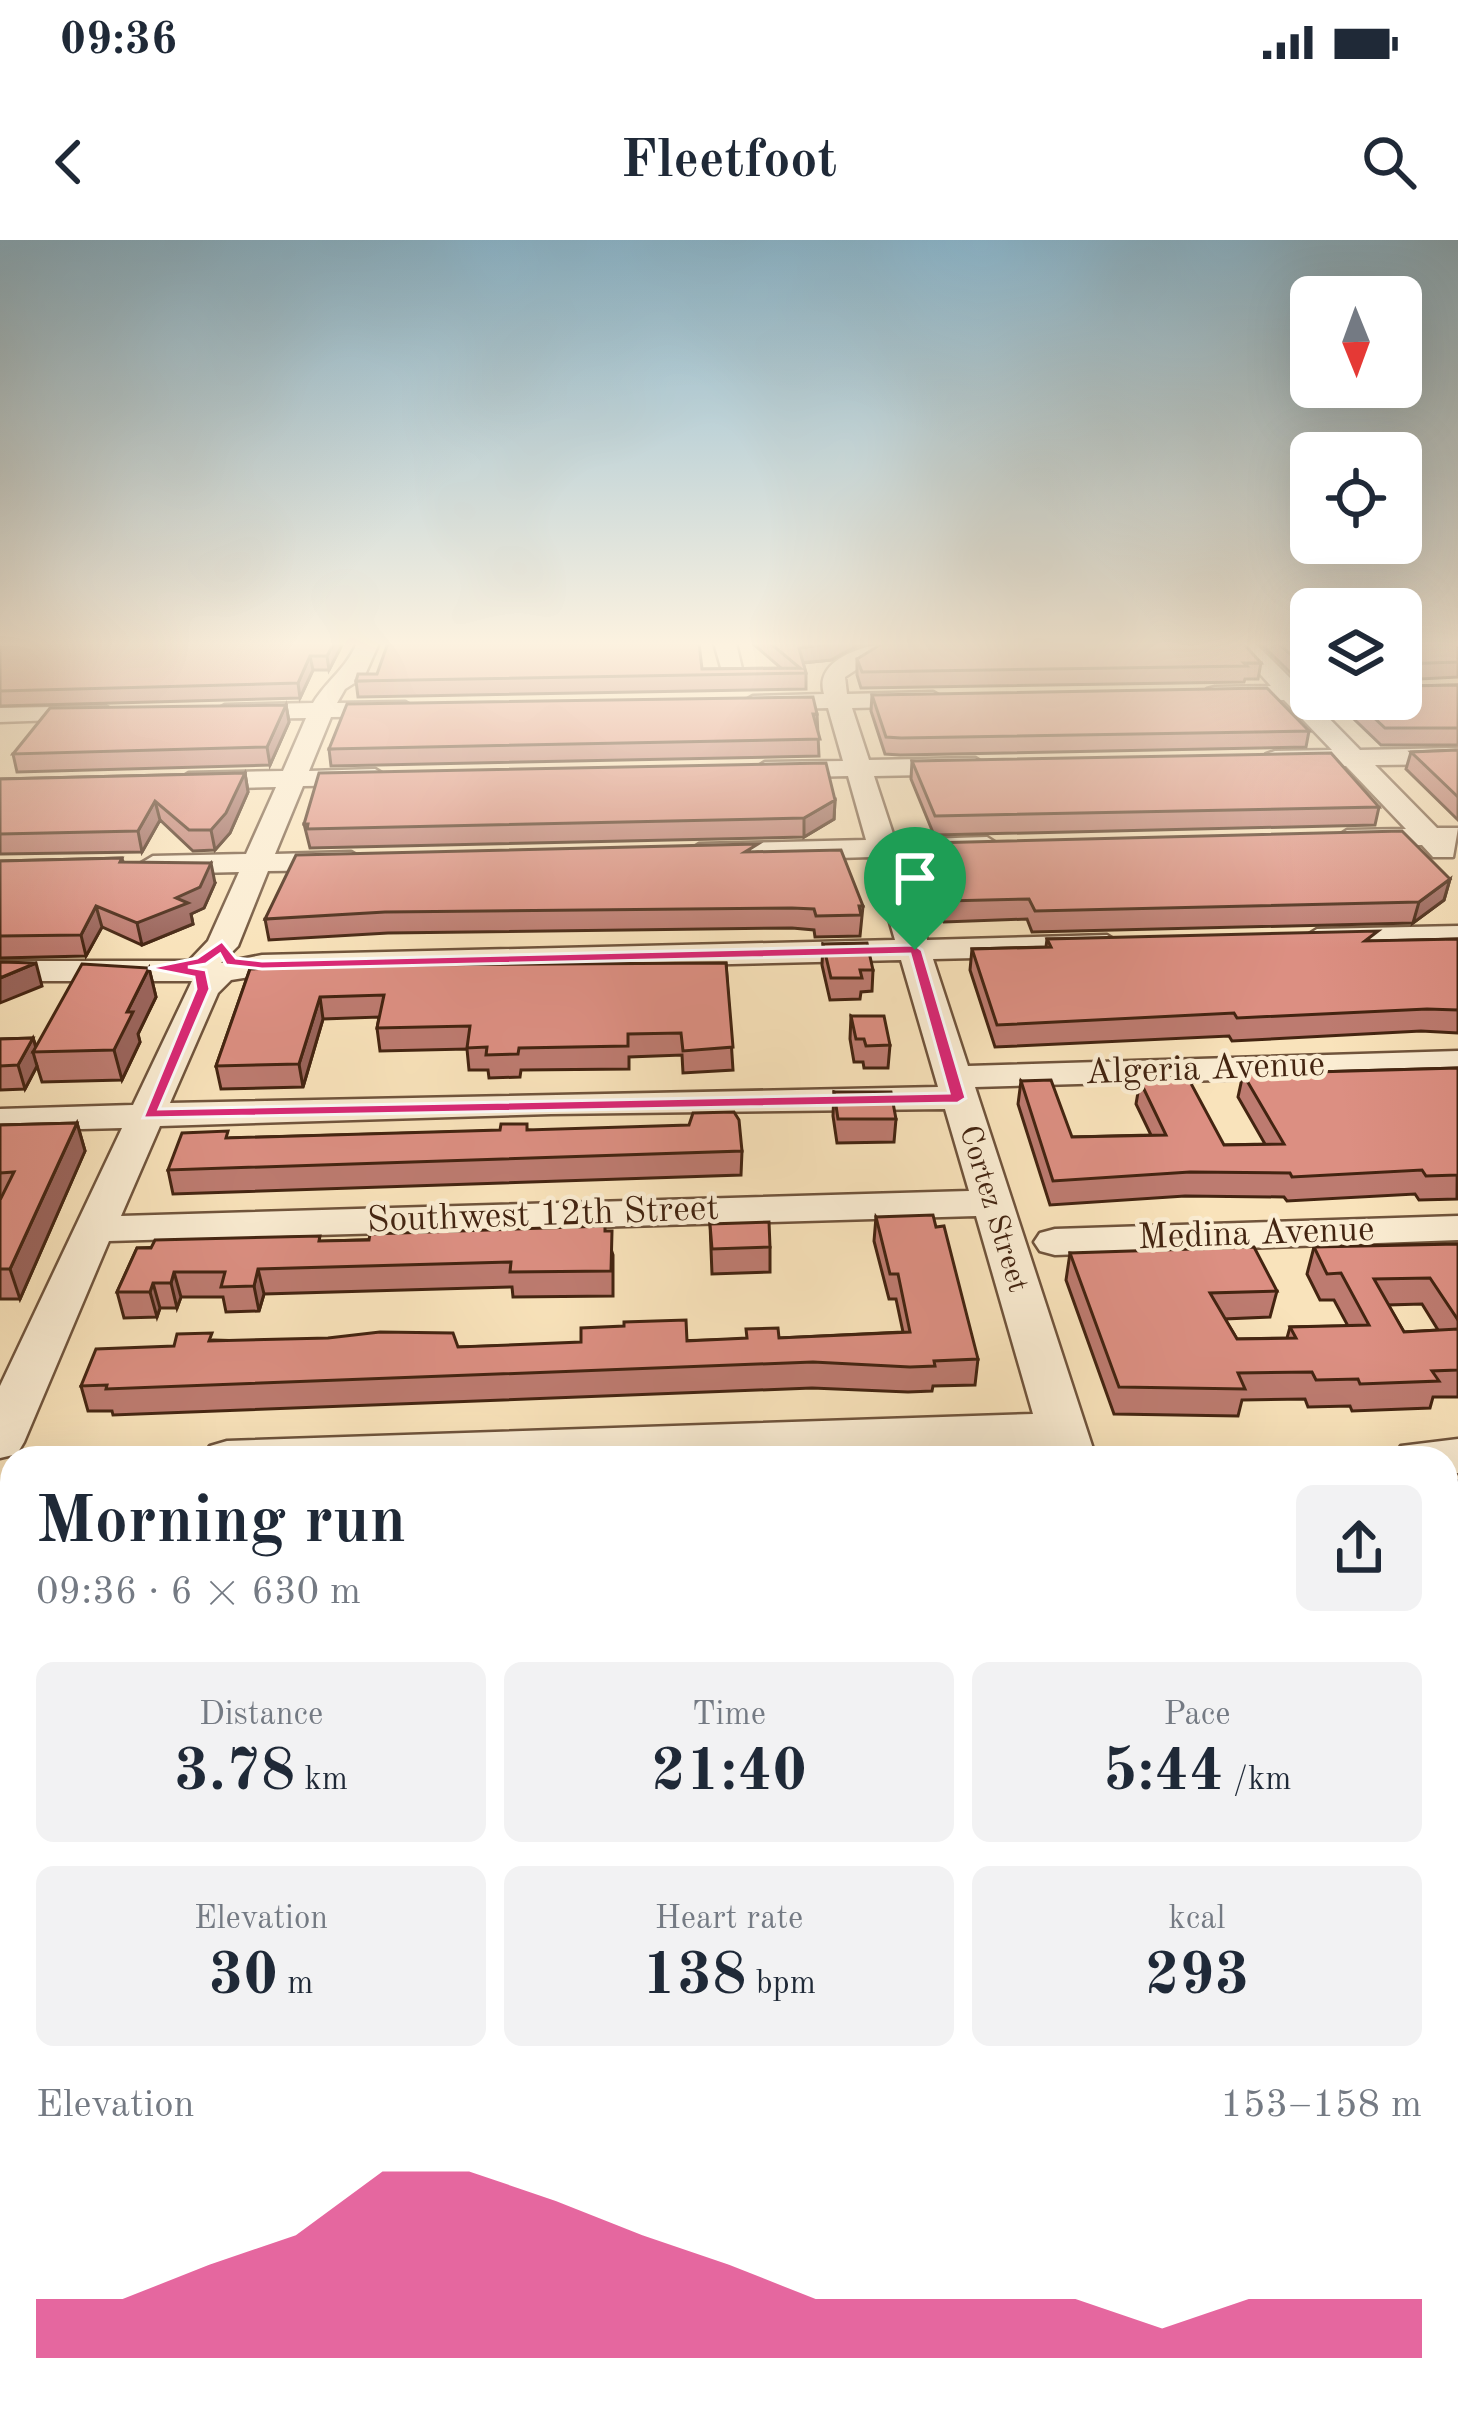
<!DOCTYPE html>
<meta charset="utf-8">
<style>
body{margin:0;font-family:"Old Standard TT",serif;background:#f2f2f3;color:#1f2937;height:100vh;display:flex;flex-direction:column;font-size:45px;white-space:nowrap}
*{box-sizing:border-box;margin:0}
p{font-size:39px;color:#747a83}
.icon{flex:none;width:66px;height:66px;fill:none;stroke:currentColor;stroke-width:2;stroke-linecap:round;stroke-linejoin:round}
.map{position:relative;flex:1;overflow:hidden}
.side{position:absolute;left:0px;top:1206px;width:1458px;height:972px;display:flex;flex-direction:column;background:#fff;border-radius:36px 36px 0 0;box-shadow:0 12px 48px #0002}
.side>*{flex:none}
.needle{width:78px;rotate:179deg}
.controls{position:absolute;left:1290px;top:36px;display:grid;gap:24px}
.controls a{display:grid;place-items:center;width:132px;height:132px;border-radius:18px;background:#fff;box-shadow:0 12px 48px #0002;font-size:60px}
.pin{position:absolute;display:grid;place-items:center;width:102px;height:102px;color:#fff;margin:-123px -51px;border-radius:50% 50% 50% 0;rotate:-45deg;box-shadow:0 0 12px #0007}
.pin .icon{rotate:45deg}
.round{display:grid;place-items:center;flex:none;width:126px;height:126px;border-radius:18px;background:#f2f2f3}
.overview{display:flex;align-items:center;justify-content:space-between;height:204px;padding:0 36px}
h1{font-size:66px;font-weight:800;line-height:90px}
.figures{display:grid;grid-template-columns:repeat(3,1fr);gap:18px;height:204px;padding:12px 36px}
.figures div{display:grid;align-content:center;border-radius:18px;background:#f2f2f3;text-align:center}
.figures b{font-size:60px;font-weight:800}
.figures small{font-size:33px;font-weight:400}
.figures p{font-size:33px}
.chart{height:336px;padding:24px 36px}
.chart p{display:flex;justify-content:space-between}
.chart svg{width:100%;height:216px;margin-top:12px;fill:#db2777;opacity:.7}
.status{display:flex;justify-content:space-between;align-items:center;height:84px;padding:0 60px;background:#fff;direction:ltr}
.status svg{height:33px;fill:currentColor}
header{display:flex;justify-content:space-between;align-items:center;height:156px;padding:0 36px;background:#fff;font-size:54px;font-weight:800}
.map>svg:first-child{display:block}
.green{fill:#c4c28c;stroke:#84734e;stroke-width:3}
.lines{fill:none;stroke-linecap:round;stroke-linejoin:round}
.minor-casing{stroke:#70543c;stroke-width:5}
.minor{fill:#fbedd3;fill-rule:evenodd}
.wall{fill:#bd7b70;stroke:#432411;stroke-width:3;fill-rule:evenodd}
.shaded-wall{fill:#9a645b;stroke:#432411;stroke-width:3}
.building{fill:#dc8f82;stroke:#432411;stroke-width:3}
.route{fill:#db2777;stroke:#fff;stroke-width:3;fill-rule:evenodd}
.labels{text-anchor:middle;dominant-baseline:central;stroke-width:9;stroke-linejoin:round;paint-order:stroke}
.far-street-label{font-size:30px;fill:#432411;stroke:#fbedd3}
.street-label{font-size:36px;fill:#432411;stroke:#fbedd3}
</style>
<div class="status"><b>09:36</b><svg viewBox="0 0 49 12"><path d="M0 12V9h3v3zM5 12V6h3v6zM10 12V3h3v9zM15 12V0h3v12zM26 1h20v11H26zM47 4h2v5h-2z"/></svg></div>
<header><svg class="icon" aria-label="back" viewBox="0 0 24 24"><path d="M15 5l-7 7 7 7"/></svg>Fleetfoot<svg class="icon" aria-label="search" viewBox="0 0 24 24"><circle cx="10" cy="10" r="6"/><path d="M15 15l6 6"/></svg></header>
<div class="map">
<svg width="1458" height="2178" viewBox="0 0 1458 2178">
<rect width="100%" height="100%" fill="#f9e3bb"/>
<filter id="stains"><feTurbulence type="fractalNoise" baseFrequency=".00167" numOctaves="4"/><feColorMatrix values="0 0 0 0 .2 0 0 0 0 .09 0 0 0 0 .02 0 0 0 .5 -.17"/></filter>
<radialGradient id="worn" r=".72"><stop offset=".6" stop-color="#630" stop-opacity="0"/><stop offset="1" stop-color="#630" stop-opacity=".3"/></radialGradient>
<!-- green -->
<path class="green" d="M12,1836V2166H469L468,2178H0V1837Z"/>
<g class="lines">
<defs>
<path id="minor" d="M357,403H379L364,437L345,449L337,463L405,462L417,469L405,476L331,477L309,531L375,529L388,537L375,545L303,546L275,614L351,612L366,621L351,630L268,631L238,706L221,723L262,715L895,700L871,617L699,622L685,613L699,604L866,600L848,536L765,538L752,530L765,522L843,521L828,468L753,470L741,463L753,456L824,454C813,418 869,403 897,403L845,437L847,454L933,452L945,459L933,466L852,468L869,520L975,518L988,526L975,534L874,536L895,600L987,597L1001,606L987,615L900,617L927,700L1107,695L1123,705L1107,715L933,719L968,826L1458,811V833L975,847L1096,1218H1046L1043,1206L697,1218H202L210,1206L227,1201L1033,1174L976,976L109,1001L24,1202L17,1214L0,1218V1146L122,888L0,891V869L133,865L192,741H0V721H189L208,701L239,632L153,634L138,625L153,616L246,614L276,547L189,549L176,541L189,533L283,531L306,478L225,479L213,472L225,465L313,463C327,440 346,429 357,403ZM901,720L938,847L170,863L218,753L231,740L262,735ZM945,869L969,951L121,976L160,886L551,874Z
M714,403H736L743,433L740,438H724Z
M1232,403H1255L1297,445H1311L1310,459L1360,510L1458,508V524L1375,525L1437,588H1458L1453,617H1433L1422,605H1337L1333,599L1347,590L1406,589L1346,526L1266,524L1262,519L1266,514L1275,511L1332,510L1284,460L1207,459V449L1215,447L1271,446Z
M105,466L117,473L114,478L0,482V468Z
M1458,686V706L1317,709L1301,699L1317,689Z
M1458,976V1000L1055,1015L1040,1011L1034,1002L1040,993L1055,989Z
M1458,1199V1233H1446V1218H1393L1401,1206Z
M1458,1537V1589L1446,1590V1538Z
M12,1546V1598L0,1599V1547Z
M1446,2037H1458V2115H1446Z
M793,2166H875L871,2178H789Z
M1319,2166H1401L1404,2178H1322Z"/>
</defs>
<!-- minor casing -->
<use href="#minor" class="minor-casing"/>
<!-- minor -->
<use href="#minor" class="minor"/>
</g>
<!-- wall -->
<path class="wall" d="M0,403H343L329,430H313L300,458L0,466Z
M752,403H871L858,405L831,420L803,423L806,433V449L358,457L356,441L702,429L781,428Z
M1260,403H1311V438H1296Z
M1401,403H1458V437L1401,440Z
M857,419L1261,423L1258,439H1245L1244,442L861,448L857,435Z
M1458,445V505H1381L1333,459H1401L1405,446Z
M872,455L1309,491L1306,507L900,515L885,514L871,471Z
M286,465L289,482L270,525L17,532L13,514Z
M817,474L819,516L331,526L329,509Z
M1458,510V580L1406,529L1411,512Z
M912,521L1379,567L1375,585L934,595L911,539Z
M245,533L248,552L230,593L215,610L193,611L160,580L142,612L0,614V539Z
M835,560L834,579L804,597L310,608L304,584Z
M929,603L1450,639L1444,660L1413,683L1032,692L1027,679L944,682L926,630Z
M758,612L863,666L860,696L815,697L814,690L792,688L388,693L269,700L265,679Z
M122,618L123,622L215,643L204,668L191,674L193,684L142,705L102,687L86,716L0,718V621Z
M1047,699L1376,701L1458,699V793L1421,791L1232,801L1229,796L995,807L970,730L972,709L1046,707Z
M823,704L873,730L872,751L861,752L860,759L830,760L822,725Z
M390,722V725L726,723L733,830L683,833L682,815L629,817V829L521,830L520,837L489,838L488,830H469L467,809L380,811L377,788L379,777L323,779L303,847L221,849L216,826L250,729Z
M149,728L156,757L138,794L140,802L122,840L42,842L37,826L25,849L0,850V799L33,798L36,806Z
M851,776L890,805L888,828H864L863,822H854L850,799Z
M1458,828L1457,959L1419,960L1415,954L1287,961L1284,957L1185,956L1050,965L1018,864L1021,841L1072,897L1151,895L1136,864L1140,841L1224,905L1265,904L1238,857L1243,834Z
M834,852L896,879L894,902L837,903L833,876Z
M77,883L85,911L20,1059H0V885Z
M528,890L742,911L741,935L173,954L168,930L230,898Z
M876,977L978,1119L975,1145L933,1146L932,1151L908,1152L812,1148L113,1175L112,1171H88L81,1146L174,1106L213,1100L458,1107L779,1098L903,1092L896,1059H889L874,1001Z
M710,984L770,1007V1032L712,1034Z
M605,991L613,1015V1056L513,1057L512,1047L264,1054L259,1071L226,1072L223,1057H181L177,1068H160L157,1077L124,1078L117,1052L137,1008Z
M1458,1004V1157H1433L1430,1168L1352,1171L1350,1166L1308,1167L1305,1159L1242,1160L1238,1176L1114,1174L1066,1040L1070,1013L1277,1051L1270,1077L1225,1079L1237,1099L1287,1098L1290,1087L1348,1086L1334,1060H1320L1307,1034L1314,1007ZM1422,1064L1438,1090L1404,1092L1388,1065Z
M1458,1241V1323L1446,1324V1242Z
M0,1409H12V1494L0,1495Z
M1458,1588V1919L1446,1905V1589Z
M0,1638H12V1752L10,1753L0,1734Z
M933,2166H1248L1251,2178H933Z"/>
<!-- shaded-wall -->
<path class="shaded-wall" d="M334,403H343L329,430L327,416Z
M835,403H871L858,405L831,420L799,423V408Z
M310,416L313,430L300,458L298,443Z
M286,465L289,482L270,525L267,507Z
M245,533L248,552L230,593L215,610L211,590Z
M835,560L834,579L804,597V578Z
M155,561L160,580L142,612L138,591Z
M211,623L215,643L204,668L191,674L193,684L142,705L137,683L176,658Z
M1450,639L1444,660L1413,683L1419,662Z
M96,666L102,687L86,716L81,695Z
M36,723L42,746L0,763V738Z
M149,728L156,757L138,794L140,802L122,840L114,810L127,772Z
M320,757L323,779L303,847L299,824Z
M33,798L37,811L33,812L37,826L25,849L18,825Z
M77,883L85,911L20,1059L10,1029Z
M258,1029L264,1054L259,1071L254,1046Z
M174,1032L181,1057L177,1068L171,1043Z
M153,1043L160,1068L157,1077L150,1052Z"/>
<!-- building -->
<path class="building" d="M0,403H334L327,416H310L298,443L0,451Z
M388,403H699L702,429L800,428L770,403H835L799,408L806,433L356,441L358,434H377Z
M883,403H1243L1261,423H1244L1247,426L862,432L857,419Z
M1278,403H1311V422H1299Z
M1401,403H1458V422L1401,424V431Z
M1401,442L1405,446L1458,445V488H1385L1354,459H1401Z
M1267,448L1309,491L901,498L886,497L872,455Z
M813,457L817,474H813L820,499L329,509L347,464Z
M286,465L267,507L13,514L50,468Z
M1458,510V557L1411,512Z
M1331,513L1379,567L935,576L912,521Z
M826,523L835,560L804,578L307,589L308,584H304L319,533Z
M245,533L226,573L211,590H189L155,561L138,591L0,594V539Z
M1402,591L1450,639L1419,662L1035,671L1029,659L946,661L927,610H931L929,603Z
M758,604L745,612L841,610L863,666H859L861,675L816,676L814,669L792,668L385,672L265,679L296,615Z
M122,618L120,622L211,623L200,647L176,658L188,663L137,683L96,666L81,695L0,696V621Z
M1378,691L1365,701L1458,699V770L1427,769L1237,778L1234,773L997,785L972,709L1051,707L1047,699Z
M867,703L873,730H860L862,738H831L823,704Z
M0,722L36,723L0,738Z
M390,722L389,725L726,723L733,807L683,811L681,793L628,794V806L519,808L518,814L486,815L487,807L467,808L470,786L377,788L384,755L320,757L299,824L216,826L250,729Z
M82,724L149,728L127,772H133L114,810L33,812Z
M851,776H884L890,805L866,806L864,799H856Z
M33,798L18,825L0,826V799Z
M1458,828V935L1426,936L1422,930L1292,937L1290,933L1190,932L1053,941L1021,841L1051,840L1072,897L1166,895L1140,841L1187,836L1224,905L1284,904L1243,834Z
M834,852H891L896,879H838Z
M734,872L739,880L742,911L168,930L182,893L228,891L226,898L500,890L501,884H527V890L689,885L693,873Z
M77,883L10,1029H0V960L14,932L0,933V885Z
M933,975L936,987L944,986L978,1119L934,1121L935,1126L910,1127L813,1122L106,1149L107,1145L81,1146L96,1109L174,1106L177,1094L212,1093L209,1101L328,1098L380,1092L453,1093L458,1107L581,1102V1088L624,1086V1082L686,1080L687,1101L747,1098L746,1089L778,1088L779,1098L910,1092L898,1034H890L876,977Z
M769,982L770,1007L712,1009L710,984Z
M605,986V991H612L611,1031L510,1032L511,1022L258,1029L254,1046L221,1047L225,1032H174L171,1043H153L150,1052H117L137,1008H151L155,1000L320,996L319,1001L369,1000L370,994Z
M1458,1004V1080L1430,1038L1374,1039L1404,1092L1458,1089V1130L1432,1131L1439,1141L1360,1144L1358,1139L1316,1140L1312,1132L1238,1133L1245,1149L1119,1147L1070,1013L1254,1007L1277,1051L1210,1053L1237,1099L1296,1098L1290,1087L1369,1085L1341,1033L1327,1034L1314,1007Z
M948,1214L950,1218H922L921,1215Z
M1458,1241V1293H1446V1242Z
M0,1409H12V1467L0,1468Z
M1458,1588V1647H1450L1458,1666V1744H1446V1589Z
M0,1638H12V1721H0Z
M1446,1770L1458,1783V1858L1454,1853L1446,1858Z
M943,2166H1248L1251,2178H944Z
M684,2173V2178H571V2176Z"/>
<!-- sky -->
<linearGradient id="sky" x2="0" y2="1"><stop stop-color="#8ab8d0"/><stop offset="0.57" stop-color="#fcf2e0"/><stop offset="1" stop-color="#fcf2e0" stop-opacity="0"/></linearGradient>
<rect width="1458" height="708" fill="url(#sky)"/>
<!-- route -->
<path class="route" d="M222,701L236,718L262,721L915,705L922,710L966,858L958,863L143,878L196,749L194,737L148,728L197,718ZM220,714L226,725L262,729L910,714L949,853L159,869L210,749L206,730L188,727L206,724Z"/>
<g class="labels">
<!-- far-street labels -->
<g class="far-street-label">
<text transform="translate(993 969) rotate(73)">Cortez Street</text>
</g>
<!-- street labels -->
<g class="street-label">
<text transform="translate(1205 830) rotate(-2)">Algeria Avenue</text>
<text transform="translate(543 976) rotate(-2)">Southwest 12th Street</text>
<text transform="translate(1256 995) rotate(-2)">Medina Avenue</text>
</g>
</g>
<rect width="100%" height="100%" filter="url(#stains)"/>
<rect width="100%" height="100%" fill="url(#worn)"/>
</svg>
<div class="controls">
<a><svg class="needle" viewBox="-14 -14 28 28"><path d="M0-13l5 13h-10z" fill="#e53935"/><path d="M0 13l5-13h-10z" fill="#747a83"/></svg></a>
<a><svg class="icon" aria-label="locate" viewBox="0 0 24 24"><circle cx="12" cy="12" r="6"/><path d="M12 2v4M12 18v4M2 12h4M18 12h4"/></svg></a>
<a><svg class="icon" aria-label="layers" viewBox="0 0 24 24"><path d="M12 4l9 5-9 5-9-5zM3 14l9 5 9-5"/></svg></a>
</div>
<div class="pin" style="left:915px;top:710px;background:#1e9e55"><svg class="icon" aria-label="arrive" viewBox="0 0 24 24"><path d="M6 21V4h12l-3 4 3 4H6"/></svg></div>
<section class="side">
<div class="overview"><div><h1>Morning run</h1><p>09:36 · 6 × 630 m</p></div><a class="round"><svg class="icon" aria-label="share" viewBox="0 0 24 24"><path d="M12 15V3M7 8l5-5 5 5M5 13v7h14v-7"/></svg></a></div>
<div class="figures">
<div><p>Distance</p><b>3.78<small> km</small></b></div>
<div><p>Time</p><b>21:40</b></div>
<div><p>Pace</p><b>5:44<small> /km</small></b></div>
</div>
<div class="figures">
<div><p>Elevation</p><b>30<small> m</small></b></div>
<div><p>Heart rate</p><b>138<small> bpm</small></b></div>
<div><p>kcal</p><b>293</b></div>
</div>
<div class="chart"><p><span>Elevation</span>153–158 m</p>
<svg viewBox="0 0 160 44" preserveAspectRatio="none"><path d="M0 44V32L10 32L20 25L30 19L40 6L50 6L60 12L70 19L80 25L90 32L100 32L110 32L120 32L130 38L140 32L150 32L160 32V44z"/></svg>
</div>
</section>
</div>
